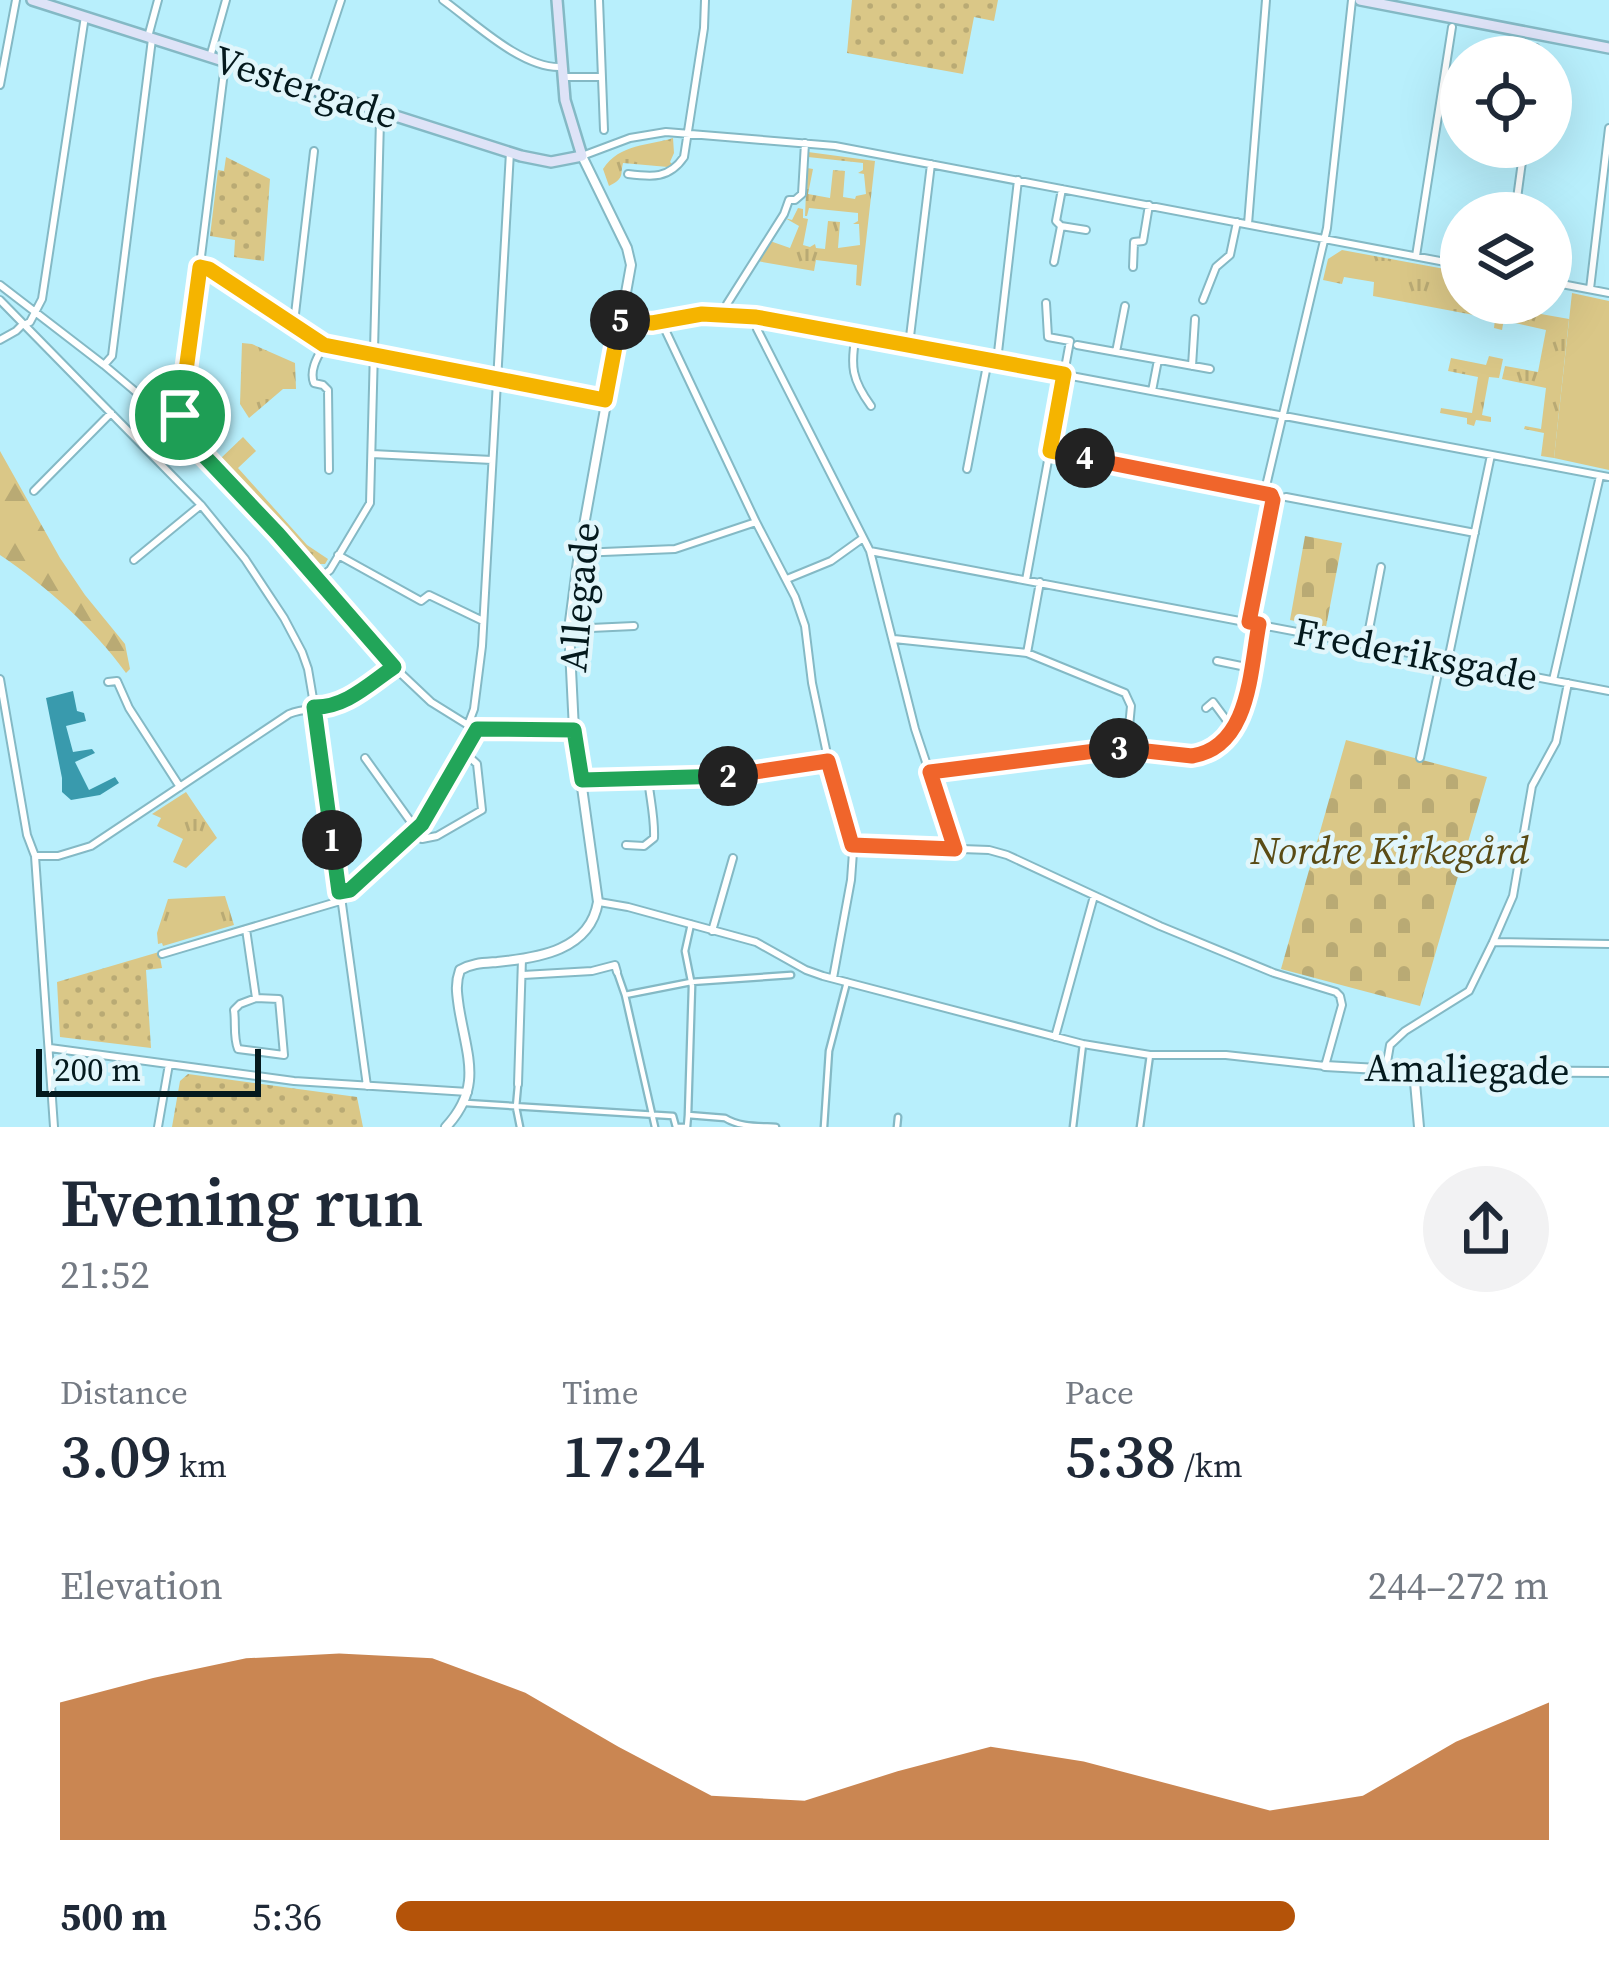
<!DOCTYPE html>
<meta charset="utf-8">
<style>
body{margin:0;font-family:"Source Serif 4",serif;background:#f2f2f3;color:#1f2937;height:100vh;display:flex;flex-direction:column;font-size:45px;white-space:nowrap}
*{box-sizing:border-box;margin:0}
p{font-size:39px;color:#747a83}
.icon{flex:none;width:66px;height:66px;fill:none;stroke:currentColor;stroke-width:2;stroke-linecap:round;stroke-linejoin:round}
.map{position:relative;height:1127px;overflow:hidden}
.drawer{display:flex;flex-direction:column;background:#fff;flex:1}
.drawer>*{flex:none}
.tools{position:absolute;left:1440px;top:36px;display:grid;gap:24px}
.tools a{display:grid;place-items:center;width:132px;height:132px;border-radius:50%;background:#fff;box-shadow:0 12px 48px #0002;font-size:60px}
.scale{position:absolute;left:36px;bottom:30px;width:225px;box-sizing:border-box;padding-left:12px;border:6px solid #04191d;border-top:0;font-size:33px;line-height:42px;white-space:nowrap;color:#04191d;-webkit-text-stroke:9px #e1f6fb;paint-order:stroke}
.pin{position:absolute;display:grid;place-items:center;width:102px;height:102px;color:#fff;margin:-51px;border:6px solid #fff;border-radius:50%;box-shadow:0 3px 12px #0007}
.km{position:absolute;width:60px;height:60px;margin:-30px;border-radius:50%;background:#222;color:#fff;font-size:33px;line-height:60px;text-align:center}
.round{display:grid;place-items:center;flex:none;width:126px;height:126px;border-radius:63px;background:#f2f2f3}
.overview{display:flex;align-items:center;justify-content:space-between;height:204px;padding:0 60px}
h1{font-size:66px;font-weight:600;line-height:90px}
.stats{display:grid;grid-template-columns:repeat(3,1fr);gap:18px;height:204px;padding:12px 60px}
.stats div{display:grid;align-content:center}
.stats b{font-size:60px;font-weight:600}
.stats small{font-size:33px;font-weight:400}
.stats p{font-size:33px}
.chart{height:336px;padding:24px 60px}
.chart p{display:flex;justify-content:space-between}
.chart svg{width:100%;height:216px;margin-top:12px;fill:#b45309;opacity:.7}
ul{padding:0 60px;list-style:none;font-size:39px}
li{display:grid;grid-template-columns:192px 144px 1fr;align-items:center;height:90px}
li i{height:30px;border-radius:15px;background:#b45309}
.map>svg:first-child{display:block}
.grass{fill:url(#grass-tufts)}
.forest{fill:url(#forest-firs)}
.cemetery{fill:url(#cemetery-stones)}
.park{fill:url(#park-dots)}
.garden{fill:#dac787}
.water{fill:#399aad}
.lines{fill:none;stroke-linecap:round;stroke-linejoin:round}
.pedestrian-casing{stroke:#84b9c5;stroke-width:9}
.minor-casing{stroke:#84b9c5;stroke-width:10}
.tertiary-casing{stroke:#84b9c5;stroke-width:12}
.secondary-casing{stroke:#84b9c5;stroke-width:14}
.pedestrian{stroke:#fff;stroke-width:4.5}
.minor{stroke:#fff;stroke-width:6}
.tertiary{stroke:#fff;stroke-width:8}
.secondary{stroke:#dee3f7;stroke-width:9}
.split-1-casing{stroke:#fff;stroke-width:24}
.split-2-casing{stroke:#fff;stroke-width:24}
.split-3-casing{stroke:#fff;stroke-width:24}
.split-4-casing{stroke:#fff;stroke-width:24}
.split-5-casing{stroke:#fff;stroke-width:24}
.split-6-casing{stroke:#fff;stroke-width:24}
.split-1{stroke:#22a559;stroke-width:15}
.split-2{stroke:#22a559;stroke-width:15}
.split-3{stroke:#f0652b;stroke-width:15}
.split-4{stroke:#f0652b;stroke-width:15}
.split-5{stroke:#f5b400;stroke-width:15}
.split-6{stroke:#f5b400;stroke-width:15}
.labels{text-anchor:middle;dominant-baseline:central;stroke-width:9;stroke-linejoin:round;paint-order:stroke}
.street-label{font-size:39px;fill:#04191d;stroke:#e1f6fb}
.park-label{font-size:39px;font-style:italic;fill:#5a4b15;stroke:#e1f6fb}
</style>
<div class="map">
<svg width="1609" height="1127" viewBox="0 0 1609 1127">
<defs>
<pattern id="grass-tufts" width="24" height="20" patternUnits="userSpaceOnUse" patternTransform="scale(3)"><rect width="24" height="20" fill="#dac787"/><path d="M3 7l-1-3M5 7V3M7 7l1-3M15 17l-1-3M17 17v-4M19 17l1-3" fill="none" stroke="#b9aa74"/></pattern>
<pattern id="forest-firs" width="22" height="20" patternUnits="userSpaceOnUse" patternTransform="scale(3)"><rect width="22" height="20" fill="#dac787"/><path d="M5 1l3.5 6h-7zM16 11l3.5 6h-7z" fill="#b9aa74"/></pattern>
<pattern id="cemetery-stones" width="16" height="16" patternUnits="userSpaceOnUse" patternTransform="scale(3)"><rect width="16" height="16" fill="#dac787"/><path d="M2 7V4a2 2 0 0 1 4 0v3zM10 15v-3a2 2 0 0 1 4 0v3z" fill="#b9aa74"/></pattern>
<pattern id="park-dots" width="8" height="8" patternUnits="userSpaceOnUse" patternTransform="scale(3)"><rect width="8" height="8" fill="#dac787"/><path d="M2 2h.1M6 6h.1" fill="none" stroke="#b9aa74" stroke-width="1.8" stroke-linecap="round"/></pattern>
</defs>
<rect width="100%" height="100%" fill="#b8effc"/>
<!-- grass -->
<path class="grass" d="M673,138L674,153L670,162L672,164L668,167L623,163C620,175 625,178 609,186L603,169C620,143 649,146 673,138Z
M808,152L875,161L861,286L856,285L857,265L816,260L814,271L757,261L770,241L790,248L799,226L785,218L792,220L798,208L803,209V218L808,219L803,245L810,247L815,244L816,248L825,249L828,221L840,222L838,248L860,245L859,224H853L858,221V213L809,208L807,216H805L807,168L813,169L808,194L830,198L833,170L845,171L843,197L855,199L856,196L866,194L864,174L858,173L863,170V163L808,157Z
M1342,250L1461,272V303H1497V306L1506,308L1502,330L1494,328L1495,319L1373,296L1374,282L1344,277L1342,284L1323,280L1328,259Z
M1513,309L1569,319L1554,458L1541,456L1544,433L1524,429L1525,426L1541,429L1546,388L1502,379L1505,366L1538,372L1546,330L1511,322Z
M242,343L252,344L295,363L296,389H283L249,418L240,404Z
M1489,356L1503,359L1499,378L1489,377L1482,415L1491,417V422L1476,420L1474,426L1467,424V418L1440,413L1441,408L1472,413L1478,377L1448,371L1451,358L1486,365Z
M243,437L256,451L238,468L307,545L328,559L325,564H314L220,459Z
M186,792L217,838L186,868L173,862L183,839L157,826L161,818L152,814Z
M225,896L234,925L163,946L162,943L158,944L157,933L168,899Z"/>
<!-- forest -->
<path class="forest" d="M0,451L60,558L85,595L125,644L130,669L126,673C93,627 47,587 0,555Z"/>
<!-- cemetery -->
<path class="cemetery" d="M1305,536L1342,543L1326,627L1290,620Z
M1346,740L1487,777L1420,1006L1281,969Z"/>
<!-- park -->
<path class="park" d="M852,0H998L994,21L974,17L963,74L847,53Z
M226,157L270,179L264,261L234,257L235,240L210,236L218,170L224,171Z
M159,952L162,968L146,970L151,1048L60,1037L57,982Z
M188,1074L357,1097L363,1127H172L180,1081Z"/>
<!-- garden -->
<path class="garden" d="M1572,293L1609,301V470L1554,458Z"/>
<!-- water -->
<path class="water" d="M73,691L77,711L84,713L86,721L66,726L73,752L92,749L95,753L75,762L89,790L115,777L119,783L100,795L71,800L62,792V778L46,698Z"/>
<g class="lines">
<defs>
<path id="pedestrian" d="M617,972L625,995L655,1127
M625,995L691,982L791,975
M518,1085L516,1107L520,1127
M466,1103L673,1116L676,1127H685
M688,1115L692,986L685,951L691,924
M687,1127L688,1115L725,1118C739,1127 759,1126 776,1127
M824,1127L829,1051L847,982
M897,1127L898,1117
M1073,1127L1083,1044
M1140,1127L1150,1055"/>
<path id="minor" d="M443,0C475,23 521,68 560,67
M599,0L604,130
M148,37L158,0
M210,57L226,0
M1535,57L1536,48
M565,77H600
M0,85L16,0
M312,88L341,0
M582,156L630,138L666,132L835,146L1461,265
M628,174C652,177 669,179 684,157L704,28L705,0
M1515,213L1524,147
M1248,224L1266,0
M1061,226L1086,230
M1416,256L1452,27
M1054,262L1061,226L1056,221L1062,189
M199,267L209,269L324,345L605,400
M1133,267L1134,242L1143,241L1149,205
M1551,282L1609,293
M0,285L104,365L181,430L278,534L394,667L431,702L468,725L484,731L574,730
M1590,289L1609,128
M0,300L201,505L245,559L284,618L302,652L308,669L317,722L367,1086
M1203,300L1216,267L1230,255L1237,222
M728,314L727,304L784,214L789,200H795L802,194L805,143
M756,317L757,329L870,551L915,729L955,849
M620,319L643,323L702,314L768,319L1609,477
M661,321L756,522L795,597L805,626L812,683L827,754L853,852L851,880L833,978
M24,325L30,322L42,299L85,16
M291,325L295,314L314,151
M856,335C850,366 852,380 871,406
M0,340L16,331L23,324
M324,345C318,356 309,370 314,383L323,385L328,390L329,470
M909,345L931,164
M1077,345L1210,369
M1116,352L1125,306
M997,361L1018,180
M104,365L112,356L152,39
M1192,366L1195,319
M1152,391L1158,360
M174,424L182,409L224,72L227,62
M1050,451L1270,495
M372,454L492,460
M967,469L988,360
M34,491L111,413
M1286,497L1475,533
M870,551L1609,691
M579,553L675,549L756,522
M338,555L421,601L429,595L483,621
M134,560L201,505
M787,579L831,561L863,538
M317,580L330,570L370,503L380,120L383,111
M1026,580L1070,341L1048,337L1046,303
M1249,622L1273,503L1266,486L1327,228L1352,0
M569,629L634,626
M894,639L1027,653L1125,693L1131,706L1127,748
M1366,645L1381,567
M1027,653L1040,582
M1448,660L1491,455
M1217,661L1251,668
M0,679L27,835L35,856L54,1127
M1553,680L1600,476
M108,682L117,681L129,708L180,787
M1206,708L1213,702L1233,729
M468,725L474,709L482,646L510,152
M365,758L416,829
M1420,758L1441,659
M930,772L1127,748L1193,756L1213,751L1239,722L1259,624
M582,780L729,775L828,761
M422,839L437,836L482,810L477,764L464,752
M626,845L644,846L654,838C655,818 650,799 648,778
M35,856H58L91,846L289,714C305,707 321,711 337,705C357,698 377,680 394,667
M339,892L354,887L422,823L477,729
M599,902L628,907L756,942L806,970L823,976L1083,1044L1150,1055H1226L1325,1066L1342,1005L1340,996L1336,992L1274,973L1160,926L1007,855L989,850L852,845
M246,929L256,998L279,999L284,1055L238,1049C233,1037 236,1023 234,1010L240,1004L256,998
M712,931L733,858
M1493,942L1609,944
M162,954L340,901
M523,975L592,971L615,965L617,972
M1055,1037L1094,896
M50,1048L294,1081L468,1092
M1386,1068L1390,1045L1405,1031L1469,991L1493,942L1513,896L1532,786L1556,742L1568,683
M518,1084L522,959
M158,1127L169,1064"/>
<path id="tertiary" d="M1325,1066L1414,1071L1609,1072
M1414,1071L1419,1127
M446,1127C483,1087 467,1057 459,1008C457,994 455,984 460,970C472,963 483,963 497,962C539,958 590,950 598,902L574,730L569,629L579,553L631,265L627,248L582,156"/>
<path id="secondary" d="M32,0L521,156L551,162L582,156L565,100L557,0
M1360,0L1609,48"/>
</defs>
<!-- pedestrian casing -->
<use href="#pedestrian" class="pedestrian-casing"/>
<!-- minor casing -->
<use href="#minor" class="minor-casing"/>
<!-- tertiary casing -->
<use href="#tertiary" class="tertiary-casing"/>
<!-- secondary casing -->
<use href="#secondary" class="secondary-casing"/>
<!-- pedestrian -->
<use href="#pedestrian" class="pedestrian"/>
<!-- minor -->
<use href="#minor" class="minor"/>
<!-- tertiary -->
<use href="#tertiary" class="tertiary"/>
<!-- secondary -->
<use href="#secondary" class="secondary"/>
</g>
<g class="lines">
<defs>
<path id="split-1" d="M180,415L174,424L278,534L394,667C369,684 345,708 314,707L332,840"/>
<path id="split-2" d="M332,840L339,892L350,890L422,824L477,729L574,730L582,780L728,776"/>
<path id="split-3" d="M728,776L828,761L852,845L955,849L930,772L1119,748"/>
<path id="split-4" d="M1085,458L1271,495L1273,500L1249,622L1259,624C1250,671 1250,747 1192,756L1119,748"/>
<path id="split-5" d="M620,320L652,323L702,314L756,317L1064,374L1050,451L1085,458"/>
<path id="split-6" d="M180,415L200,267L209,269L324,345L605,400L620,320"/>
</defs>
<!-- split-1 casing -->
<use href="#split-1" class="split-1-casing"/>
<!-- split-2 casing -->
<use href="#split-2" class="split-2-casing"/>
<!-- split-3 casing -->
<use href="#split-3" class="split-3-casing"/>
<!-- split-4 casing -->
<use href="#split-4" class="split-4-casing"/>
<!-- split-5 casing -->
<use href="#split-5" class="split-5-casing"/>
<!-- split-6 casing -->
<use href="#split-6" class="split-6-casing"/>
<!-- split-1 -->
<use href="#split-1" class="split-1"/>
<!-- split-2 -->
<use href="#split-2" class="split-2"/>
<!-- split-3 -->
<use href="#split-3" class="split-3"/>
<!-- split-4 -->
<use href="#split-4" class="split-4"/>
<!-- split-5 -->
<use href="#split-5" class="split-5"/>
<!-- split-6 -->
<use href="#split-6" class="split-6"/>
</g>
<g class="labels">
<!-- street labels -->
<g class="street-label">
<text transform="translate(306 87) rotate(18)">Vestergade</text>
<text transform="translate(579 597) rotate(-85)">Allegade</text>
<text transform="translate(1416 654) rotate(11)">Frederiksgade</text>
<text transform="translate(1467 1069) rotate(1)">Amaliegade</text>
</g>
<!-- park labels -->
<g class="park-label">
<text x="1390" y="850">Nordre Kirkegård</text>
</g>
</g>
</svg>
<div class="tools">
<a><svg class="icon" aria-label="locate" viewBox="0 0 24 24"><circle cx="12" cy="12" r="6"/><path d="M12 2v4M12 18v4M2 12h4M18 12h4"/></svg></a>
<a><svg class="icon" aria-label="layers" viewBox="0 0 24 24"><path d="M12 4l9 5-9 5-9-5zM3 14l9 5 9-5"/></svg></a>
</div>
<div class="scale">200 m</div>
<div class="pin" style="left:180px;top:415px;background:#1e9e55"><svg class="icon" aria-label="arrive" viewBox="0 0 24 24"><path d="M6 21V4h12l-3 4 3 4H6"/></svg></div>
<b class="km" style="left:332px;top:840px">1</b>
<b class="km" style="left:728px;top:776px">2</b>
<b class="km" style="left:1119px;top:748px">3</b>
<b class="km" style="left:1085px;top:458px">4</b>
<b class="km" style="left:620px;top:320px">5</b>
</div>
<section class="drawer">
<div class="overview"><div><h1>Evening run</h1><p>21:52</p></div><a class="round"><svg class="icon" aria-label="share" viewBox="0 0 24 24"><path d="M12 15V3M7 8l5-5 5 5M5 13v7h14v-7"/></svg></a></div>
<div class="stats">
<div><p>Distance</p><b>3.09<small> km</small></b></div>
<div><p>Time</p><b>17:24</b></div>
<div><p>Pace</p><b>5:38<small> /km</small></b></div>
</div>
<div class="chart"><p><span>Elevation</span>244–272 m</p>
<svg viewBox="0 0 160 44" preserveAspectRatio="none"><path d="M0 44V16L10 11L20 7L30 6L40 7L50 14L60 25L70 35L80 36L90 30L100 25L110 28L120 33L130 38L140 35L150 24L160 16V44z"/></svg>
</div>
<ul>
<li><b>500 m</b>5:36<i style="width:78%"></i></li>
</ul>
</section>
